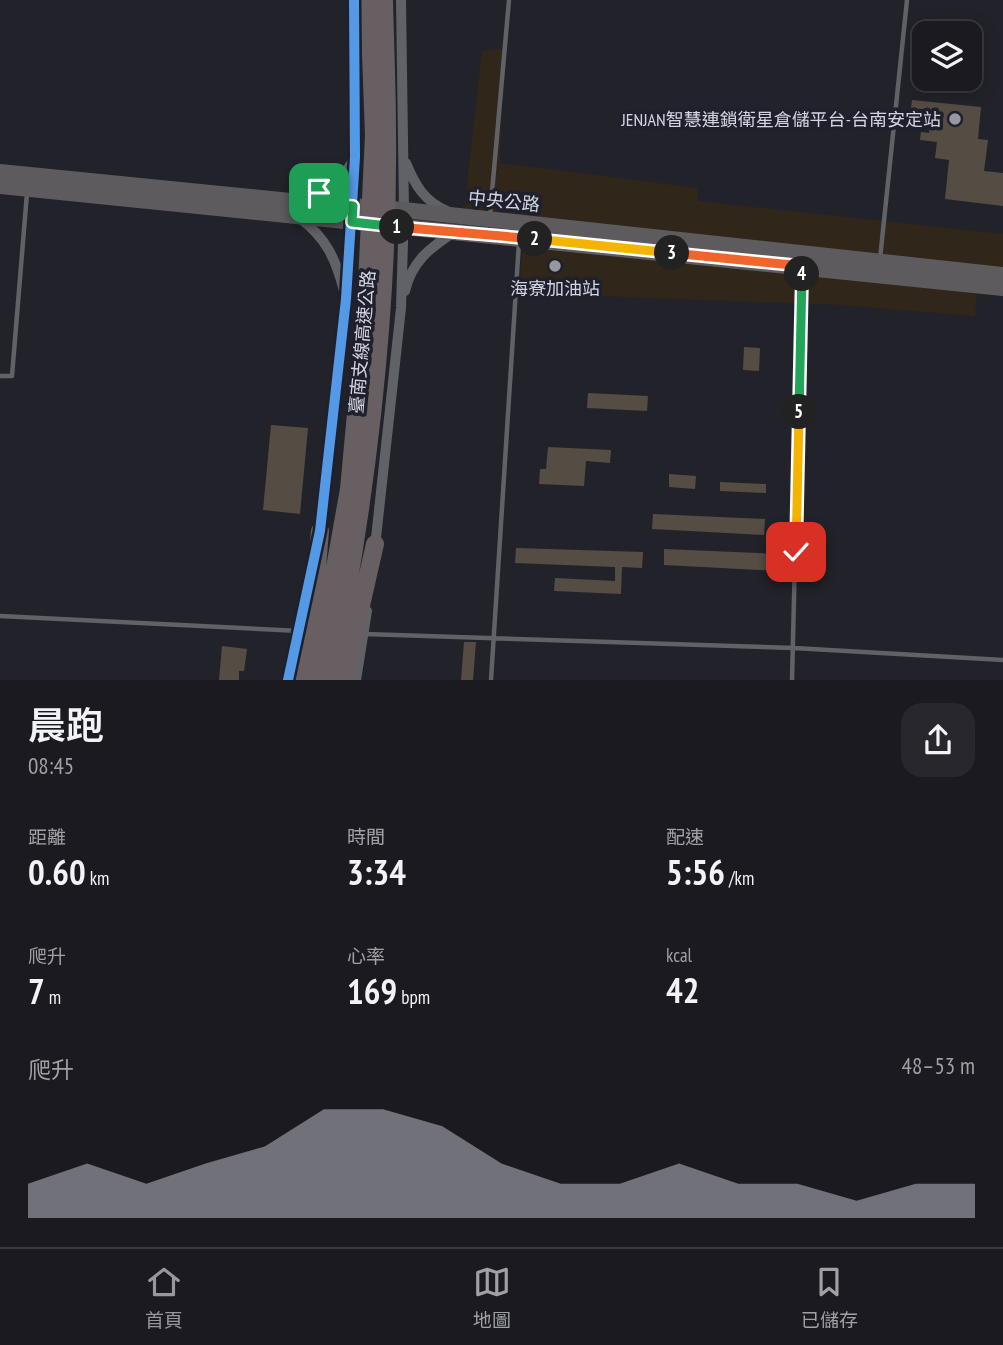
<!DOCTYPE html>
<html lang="zh-TW">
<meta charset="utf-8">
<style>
body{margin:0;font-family:"PT Sans Narrow","Noto Sans TC",sans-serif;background:#27272d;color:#f1f3f6;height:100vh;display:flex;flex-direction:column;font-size:26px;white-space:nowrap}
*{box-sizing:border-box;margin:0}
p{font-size:23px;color:#9fa1a5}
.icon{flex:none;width:38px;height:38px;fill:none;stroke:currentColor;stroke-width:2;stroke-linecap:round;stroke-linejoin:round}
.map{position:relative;height:680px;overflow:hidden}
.panel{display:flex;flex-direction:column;background:#1a1a20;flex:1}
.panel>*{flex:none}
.tools{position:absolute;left:912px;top:21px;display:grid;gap:14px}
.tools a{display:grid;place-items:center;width:70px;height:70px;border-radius:14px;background:#1a1a20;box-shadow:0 4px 18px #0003,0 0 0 2px #38383e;font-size:35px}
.pin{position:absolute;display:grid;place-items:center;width:60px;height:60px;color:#fff;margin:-30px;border-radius:14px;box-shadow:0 4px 10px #0006}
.km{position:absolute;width:35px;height:35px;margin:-18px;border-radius:50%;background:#222;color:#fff;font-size:19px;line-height:35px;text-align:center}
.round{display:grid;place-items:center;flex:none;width:74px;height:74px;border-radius:21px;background:#27272d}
.headline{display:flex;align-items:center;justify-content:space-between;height:119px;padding:0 28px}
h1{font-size:38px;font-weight:600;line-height:52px}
.figures{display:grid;grid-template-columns:repeat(3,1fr);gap:10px;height:119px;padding:7px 28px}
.figures div{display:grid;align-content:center}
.figures b{font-size:35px;font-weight:600}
.figures small{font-size:19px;font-weight:400}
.figures p{font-size:19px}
.chart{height:196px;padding:14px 28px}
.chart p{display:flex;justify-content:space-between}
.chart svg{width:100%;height:126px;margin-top:7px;fill:#96979f;opacity:.7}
.menu{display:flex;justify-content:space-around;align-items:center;height:98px;border-top:2px solid #38383e;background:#1a1a20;font-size:19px;color:#9fa1a5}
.menu a{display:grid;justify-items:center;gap:4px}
.menu .on{color:#96979f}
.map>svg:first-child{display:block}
.commercial{fill:#30261a}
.building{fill:#554d43}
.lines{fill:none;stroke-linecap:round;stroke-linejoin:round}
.service{stroke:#616267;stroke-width:4.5}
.minor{stroke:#616267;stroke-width:10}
.primary{stroke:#5e5b5f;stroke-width:16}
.motorway{stroke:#675f61;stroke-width:18}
.cycleway-casing{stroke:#1f202e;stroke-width:15}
.cycleway{stroke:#5399e6;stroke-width:10}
.split-1-casing{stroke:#fff;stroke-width:14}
.split-2-casing{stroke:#fff;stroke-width:14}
.split-3-casing{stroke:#fff;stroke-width:14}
.split-4-casing{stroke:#fff;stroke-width:14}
.split-5-casing{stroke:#fff;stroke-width:14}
.split-6-casing{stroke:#fff;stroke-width:14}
.split-1{stroke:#22a559;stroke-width:9}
.split-2{stroke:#f0652b;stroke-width:9}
.split-3{stroke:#f5b400;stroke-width:9}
.split-4{stroke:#f0652b;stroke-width:9}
.split-5{stroke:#22a559;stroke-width:9}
.split-6{stroke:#f5b400;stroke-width:9}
.poi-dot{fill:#96979f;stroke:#1f202e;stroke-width:2.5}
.labels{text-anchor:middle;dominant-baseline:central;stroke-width:7;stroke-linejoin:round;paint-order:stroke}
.poi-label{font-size:18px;fill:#d4d5de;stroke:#1f202e;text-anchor:end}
.street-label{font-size:18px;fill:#d4d5de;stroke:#1f202e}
</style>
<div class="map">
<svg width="1003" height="680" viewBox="0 0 1003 680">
<rect width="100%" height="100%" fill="#22232a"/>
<!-- commercial -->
<path class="commercial" d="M504,49L500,163L697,188L698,201L1003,234V290L977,287L975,316L841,305L519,293L525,217L464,211L482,51Z"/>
<!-- building -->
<path class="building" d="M912,100L981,107L978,139L988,140L984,171L1003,173V206L945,199L949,160L935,158L937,142L920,140L921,132L929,133L931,110L911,108Z
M744,347L760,348L759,371L743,370Z
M588,393L648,396L647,411L587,408Z
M271,425L308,428L300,514L263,510Z
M548,447L611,450L610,463L586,461L584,486L539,484L540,469H546Z
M669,474L696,476L695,489L669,487Z
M720,482L766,484V493L720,491Z
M653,514L765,519L764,535L652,529Z
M516,548L643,552L642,568L622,567L621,594L554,591L555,578L615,581V567L515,563Z
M664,549L780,554V571L664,565Z
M464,642H476L473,680H461Z
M222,646L247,649L244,671H239V680H219Z"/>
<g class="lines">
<!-- service -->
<path class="service" d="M490,215L509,0
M880,259L907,0
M0,376H12L27,193
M0,616L300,631
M365,634L794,648L1003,660
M491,680L519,242
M792,680L802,271"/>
<!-- minor -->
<path class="minor" d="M406,163C415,185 424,201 447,211
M303,200L342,177L355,158
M301,219C327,239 336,260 344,291
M405,291C412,261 430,248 454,232
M319,533C327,484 331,434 336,384C351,257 362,128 354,0
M375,547L401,308L404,210L401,0
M288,680L307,592
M356,680L367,611"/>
<!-- primary -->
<path class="primary" d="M0,172L300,202L404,210L1003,275
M0,186L1003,288"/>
<!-- motorway -->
<path class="motorway" d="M301,680L312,629L320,531
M315,680L349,489L366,306L374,135L369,0
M330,680C366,506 389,311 387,133C387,88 385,44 384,0
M344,680L375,544"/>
<defs>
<path id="cycleway" d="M288,680L320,531L346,299L355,157L354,0"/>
</defs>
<!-- cycleway casing -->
<use href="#cycleway" class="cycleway-casing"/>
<!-- cycleway -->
<use href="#cycleway" class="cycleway"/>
</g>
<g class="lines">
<defs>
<path id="split-1" d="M319,193L300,202L353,206L352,222L397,227"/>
<path id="split-2" d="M397,227L535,239"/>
<path id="split-3" d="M535,239L672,253"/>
<path id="split-4" d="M672,253L802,266V274"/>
<path id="split-5" d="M799,412L802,274"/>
<path id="split-6" d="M796,552L799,412"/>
</defs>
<!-- split-1 casing -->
<use href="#split-1" class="split-1-casing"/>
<!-- split-2 casing -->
<use href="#split-2" class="split-2-casing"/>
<!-- split-3 casing -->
<use href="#split-3" class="split-3-casing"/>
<!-- split-4 casing -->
<use href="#split-4" class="split-4-casing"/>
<!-- split-5 casing -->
<use href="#split-5" class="split-5-casing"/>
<!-- split-6 casing -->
<use href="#split-6" class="split-6-casing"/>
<!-- split-1 -->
<use href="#split-1" class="split-1"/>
<!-- split-2 -->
<use href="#split-2" class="split-2"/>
<!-- split-3 -->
<use href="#split-3" class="split-3"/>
<!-- split-4 -->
<use href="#split-4" class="split-4"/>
<!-- split-5 -->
<use href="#split-5" class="split-5"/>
<!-- split-6 -->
<use href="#split-6" class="split-6"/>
</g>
<!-- markers -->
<g class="poi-dot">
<circle cx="955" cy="119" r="7"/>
<circle cx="555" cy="266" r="7"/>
</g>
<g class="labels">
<!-- poi labels -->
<g class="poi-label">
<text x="941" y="119">JENJAN智慧連鎖衛星倉儲平台-台南安定站</text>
<text x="555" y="288" text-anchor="middle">海寮加油站</text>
</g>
<!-- street labels -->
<g class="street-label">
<text transform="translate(504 201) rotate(6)">中央公路</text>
<text transform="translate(362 342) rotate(-85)">臺南支線高速公路</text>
</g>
</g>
</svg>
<div class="tools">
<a><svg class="icon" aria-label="layers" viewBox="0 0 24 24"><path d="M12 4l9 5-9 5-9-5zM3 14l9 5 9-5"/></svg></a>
</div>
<div class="pin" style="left:319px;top:193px;background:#1e9e55"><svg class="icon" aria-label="arrive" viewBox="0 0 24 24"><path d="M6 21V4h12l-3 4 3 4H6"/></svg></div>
<div class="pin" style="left:796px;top:552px;background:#d93025"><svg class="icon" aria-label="check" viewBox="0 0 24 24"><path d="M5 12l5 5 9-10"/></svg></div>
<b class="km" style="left:397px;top:227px">1</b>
<b class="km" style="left:535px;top:239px">2</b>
<b class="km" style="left:672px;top:253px">3</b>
<b class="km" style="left:802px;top:274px">4</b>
<b class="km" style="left:799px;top:412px">5</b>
</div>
<section class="panel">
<div class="headline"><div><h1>晨跑</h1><p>08:45</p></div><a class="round"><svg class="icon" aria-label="share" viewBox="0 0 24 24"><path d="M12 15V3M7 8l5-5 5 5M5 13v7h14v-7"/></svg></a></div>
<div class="figures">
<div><p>距離</p><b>0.60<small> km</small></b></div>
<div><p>時間</p><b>3:34</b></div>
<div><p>配速</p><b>5:56<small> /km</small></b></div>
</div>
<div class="figures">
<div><p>爬升</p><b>7<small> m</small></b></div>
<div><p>心率</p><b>169<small> bpm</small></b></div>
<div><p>kcal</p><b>42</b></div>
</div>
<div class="chart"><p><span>爬升</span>48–53 m</p>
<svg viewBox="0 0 160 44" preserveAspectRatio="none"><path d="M0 44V32L10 25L20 32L30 25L40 19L50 6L60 6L70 12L80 25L90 32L100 32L110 25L120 32L130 32L140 38L150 32L160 32V44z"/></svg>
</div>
</section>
<nav class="menu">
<a class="on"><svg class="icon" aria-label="home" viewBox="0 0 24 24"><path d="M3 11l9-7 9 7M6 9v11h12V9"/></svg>首頁</a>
<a><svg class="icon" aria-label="map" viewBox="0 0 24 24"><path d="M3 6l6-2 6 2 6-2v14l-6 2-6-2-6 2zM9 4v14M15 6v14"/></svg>地圖</a>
<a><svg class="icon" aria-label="saved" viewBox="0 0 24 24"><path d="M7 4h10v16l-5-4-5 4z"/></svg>已儲存</a>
</nav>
